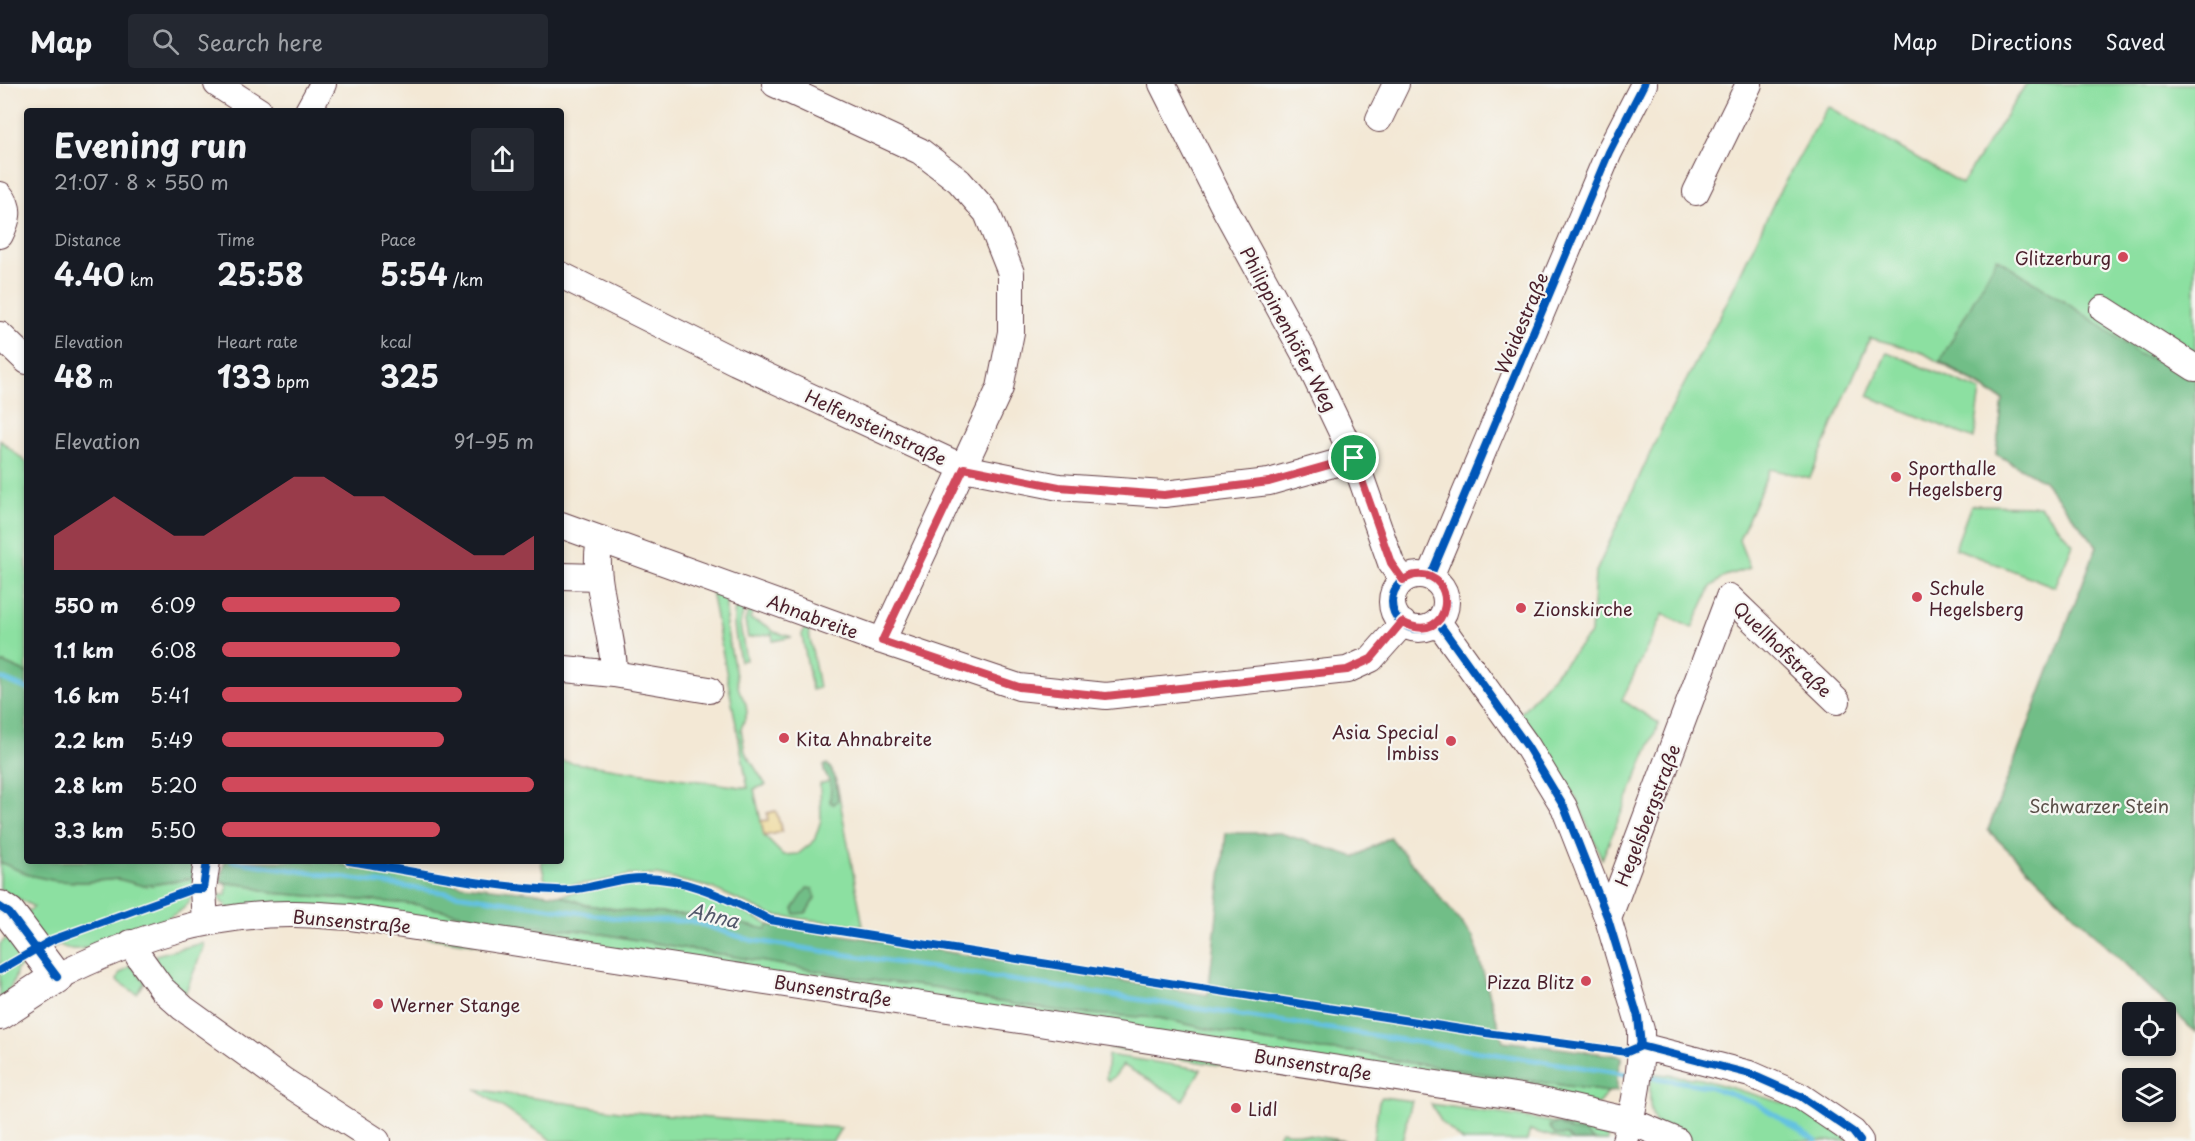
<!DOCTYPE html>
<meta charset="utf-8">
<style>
body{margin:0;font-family:"Playpen Sans",sans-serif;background:#242831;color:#f1f3f6;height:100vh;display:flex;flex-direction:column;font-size:22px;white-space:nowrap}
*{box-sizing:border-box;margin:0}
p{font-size:20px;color:#9ea1a6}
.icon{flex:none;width:33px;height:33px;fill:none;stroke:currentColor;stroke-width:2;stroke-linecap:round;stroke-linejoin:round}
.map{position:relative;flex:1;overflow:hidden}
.panel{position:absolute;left:24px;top:24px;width:540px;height:756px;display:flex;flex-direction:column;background:#171b24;border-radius:6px;box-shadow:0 3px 9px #0003}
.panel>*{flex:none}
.tools{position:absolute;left:2122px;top:918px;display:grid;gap:12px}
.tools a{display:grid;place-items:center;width:54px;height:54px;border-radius:6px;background:#171b24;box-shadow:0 3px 9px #0003;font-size:30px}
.pin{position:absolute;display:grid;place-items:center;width:51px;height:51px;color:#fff;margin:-26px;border:3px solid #fff;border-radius:50%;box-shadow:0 2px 6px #0007}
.round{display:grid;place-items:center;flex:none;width:63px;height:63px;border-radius:6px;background:#242831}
.overview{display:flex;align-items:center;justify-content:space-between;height:102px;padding:0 30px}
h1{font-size:33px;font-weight:700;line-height:45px}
.stats{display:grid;grid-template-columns:repeat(3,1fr);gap:9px;height:102px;padding:6px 30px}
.stats div{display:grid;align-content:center}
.stats b{font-size:30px;font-weight:700}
.stats small{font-size:16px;font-weight:400}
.stats p{font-size:16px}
.chart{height:168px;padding:12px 30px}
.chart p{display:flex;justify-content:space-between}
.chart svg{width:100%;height:108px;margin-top:6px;fill:#d1495b;opacity:.7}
ul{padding:0 30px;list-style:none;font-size:20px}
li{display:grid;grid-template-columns:96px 72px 1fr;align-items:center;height:45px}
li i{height:15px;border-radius:8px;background:#d1495b}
header{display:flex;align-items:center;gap:36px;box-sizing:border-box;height:84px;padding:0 30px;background:#171b24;border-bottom:2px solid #363941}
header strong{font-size:28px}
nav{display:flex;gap:33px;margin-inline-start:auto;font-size:21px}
.search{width:420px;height:54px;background:#242831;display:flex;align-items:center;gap:15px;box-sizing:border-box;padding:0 21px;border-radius:6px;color:#9ea1a6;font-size:22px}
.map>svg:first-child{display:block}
.green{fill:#8ce0a1;stroke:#6b8066;stroke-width:1.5}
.forest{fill:#71be87;stroke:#5e6e59;stroke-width:1.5}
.sand{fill:#eeda9e;stroke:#9c7c64;stroke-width:1.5}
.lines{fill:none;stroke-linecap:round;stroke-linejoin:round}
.stream{stroke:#63c1e1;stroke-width:5}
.minor-casing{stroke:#633d44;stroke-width:28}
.major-casing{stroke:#633d44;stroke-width:34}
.minor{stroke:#fff;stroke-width:26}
.major{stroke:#fff;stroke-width:32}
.cycleway-casing{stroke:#f6f6f2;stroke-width:11}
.cycleway{stroke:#0057b8;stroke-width:8}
.route-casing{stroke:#fff;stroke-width:12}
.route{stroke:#d1495b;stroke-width:8}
.poi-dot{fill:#d1495b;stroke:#f6f6f2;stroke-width:2}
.labels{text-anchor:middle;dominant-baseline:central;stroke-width:4.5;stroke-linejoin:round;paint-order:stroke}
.poi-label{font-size:18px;fill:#4a1f2b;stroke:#f6f6f2;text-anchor:start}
.street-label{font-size:18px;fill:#4a1f2b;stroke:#f6f6f2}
.park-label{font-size:18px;fill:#5a4f48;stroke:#f6f6f2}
.water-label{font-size:20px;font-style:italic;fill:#53586b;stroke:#f6f6f2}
</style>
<header>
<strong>Map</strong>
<div class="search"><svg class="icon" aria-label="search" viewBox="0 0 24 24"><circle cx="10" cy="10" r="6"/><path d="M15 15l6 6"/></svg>Search here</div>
<nav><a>Map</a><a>Directions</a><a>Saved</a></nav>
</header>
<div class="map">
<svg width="2195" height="1057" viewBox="0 0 2195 1057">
<rect width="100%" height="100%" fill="#f6f6f2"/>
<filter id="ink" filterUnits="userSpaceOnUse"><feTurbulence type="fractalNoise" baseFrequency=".0167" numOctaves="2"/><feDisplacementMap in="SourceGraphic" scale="12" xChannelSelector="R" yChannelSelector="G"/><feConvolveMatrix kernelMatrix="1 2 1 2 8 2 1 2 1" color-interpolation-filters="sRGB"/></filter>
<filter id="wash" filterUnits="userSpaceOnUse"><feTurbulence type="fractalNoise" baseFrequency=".008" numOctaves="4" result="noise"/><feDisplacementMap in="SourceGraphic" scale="24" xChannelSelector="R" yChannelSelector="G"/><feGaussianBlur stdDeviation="1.35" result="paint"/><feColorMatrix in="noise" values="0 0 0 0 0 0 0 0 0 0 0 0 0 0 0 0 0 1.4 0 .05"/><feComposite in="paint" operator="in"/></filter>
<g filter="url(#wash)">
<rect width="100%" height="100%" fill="#f3e8d5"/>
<!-- green -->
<path class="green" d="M2026,0H2195V948L1988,746L2097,462L2044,397L1996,370L2003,316L1920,267L1870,254L1810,394L1770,385L1739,456L1750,484L1725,492L1711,503L1692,544L1663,530L1622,616L1659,639L1602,775L1576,714L1518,632L1591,549L1595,490L1662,343L1726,220L1778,110L1828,22L1962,100Z
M1887,268L1981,307L1974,355L1868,312Z
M0,356L27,379V589L4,579L0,580Z
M1971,421L2040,422L2073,460L2055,503L1955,464Z
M711,507L726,513V543L739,606L746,620L747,629L741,645L745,668L766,701L754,705L764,752L783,771L798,770L814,757L821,736L820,700L836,695L863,842L771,831L712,804L657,791H630L598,798L559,802L546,801L541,777H561V677L748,704Z
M737,517L746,520L740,540L746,576L740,577C737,557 730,536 737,517Z
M749,524L753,526L750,535L767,542L774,548L792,553L773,557L772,550L748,554L745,537Z
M805,542L808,543L819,604L812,606L802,551Z
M0,778L29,791L56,797L85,798L118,795L144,802L195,794C193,806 193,815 184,824C170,836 99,863 80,865C72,866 65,865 59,860L17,885C15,897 10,908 0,916V860L11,850L3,813L30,827L34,823L0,805Z
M220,798L246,801L272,809L413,820L509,840L584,847L864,895L940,904L987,916L1072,929L1159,934L1262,957L1321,966L1360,968L1398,977L1608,1008L1598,1020L226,825V821L221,818L219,811H226L227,801Z
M631,799C687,799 721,815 769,841L766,845L694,831L638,828L586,821L560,811Z
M203,859L204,862L183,915L155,877V871Z
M131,881L145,898L137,910L117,897L119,890Z
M1110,961L1293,986L1295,993L1109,964Z
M1108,971L1201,985L1183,1016L1123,981L1114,993L1108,997L1106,994Z
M1652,989L1702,995L1797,1023L1851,1057H1683C1677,1053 1667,1050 1661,1045C1646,1032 1649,1006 1652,989Z
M475,1005L619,1027L841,1044L833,1057H553Z
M1382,1013L1412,1017L1402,1057H1373L1379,1017Z
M1431,1020L1529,1034L1599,1047L1607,1052L1608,1057H1566L1530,1046L1527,1057H1463L1442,1039Z
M1281,1047L1346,1057H1276Z"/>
<!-- forest -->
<path class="forest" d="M1997,174L2096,238L2138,270L2195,290V948L1988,746L2097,462L2044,397L1996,370L2003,316L1940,277Z
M4,579L27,589V777H194L195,794L144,802L118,795L85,798L56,797L29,791L0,778V580Z
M827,680C836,688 837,705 838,716L833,720L830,718L831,700L824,688V682Z
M1226,749H1280L1355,773L1390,753L1473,853L1503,957L1620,972L1622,973L1617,989V1007L1608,1008L1398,977L1360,968L1321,966L1262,957L1159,934L1072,929L987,916L940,904L864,895L585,847L509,840L413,820L272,809L246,801L220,798L225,777H323L462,801L560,811L586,821L638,828L694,831L766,845L769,841L863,854L1208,911Z
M807,804L813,805L815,814L806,829L795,830L793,825Z
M1558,1039L1571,1047L1584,1048L1594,1057H1572L1566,1051H1555L1549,1042Z"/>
<!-- sand -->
<path class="sand" d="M776,727L782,748L764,752L761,737L768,736L767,729Z"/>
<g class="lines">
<!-- stream -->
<path class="stream" d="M0,594L27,605
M232,777L636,837H691L750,856L1632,991
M1644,992L1707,1002L1756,1019L1816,1057"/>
</g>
</g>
<g filter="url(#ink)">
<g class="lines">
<defs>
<path id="minor" d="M217,0L259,27
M775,0L920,67L959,97L987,129L1011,189V248L1000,304L882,557
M1162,0L1225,125L1304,269L1354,374L1391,479L1403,496
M308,27L323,0
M1379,35L1396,0
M1696,108L1749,0
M0,111C12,125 7,137 0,151
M561,191L736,278L964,384L1059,403L1164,410L1269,398L1354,374
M2103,225L2195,284
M0,251L27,277
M561,441L882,557L1019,603L1106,612L1347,586L1371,575L1403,539
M601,455C589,487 615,552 614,590
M1392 518a27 27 0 1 1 54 0a27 27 0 1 1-54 0Z
M561,492L599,493
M1430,493L1609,68L1644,0
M1438,538L1527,662L1564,723L1608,835L1641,946C1642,983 1635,1021 1625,1057
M565,585L614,590L709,606
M1608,835L1729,513L1837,617
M205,838L203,805L207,777
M131,859L139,873L162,905L183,924L284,997L377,1057
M57,893C132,855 210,829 295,830C313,830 331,832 350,833L1533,1015L1630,1037L1677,1057
M1641,962L1750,990L1800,1012L1853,1048L1860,1057"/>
<path id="major" d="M0,823L9,829L57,893L0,930"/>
</defs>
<!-- minor casing -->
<use href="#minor" class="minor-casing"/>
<!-- major casing -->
<use href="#major" class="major-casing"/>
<!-- minor -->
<use href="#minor" class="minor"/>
<!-- major -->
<use href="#major" class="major"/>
<defs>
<path id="cycleway" d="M1392 518a27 27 0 1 1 54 0a27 27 0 1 1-54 0Z
M1430,493L1609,68L1644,0
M1438,538L1527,662L1564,723L1608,835L1638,933L1641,962
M349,777C418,788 487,803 556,806C580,808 604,798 628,795C678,789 728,814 770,836L1486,949L1627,968L1641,962
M0,823L9,829L57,893
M0,886L52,856L193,805H203L207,777
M1641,962L1750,990L1800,1012L1853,1048L1860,1057"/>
</defs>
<!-- cycleway casing -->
<use href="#cycleway" class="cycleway-casing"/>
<!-- cycleway -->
<use href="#cycleway" class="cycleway"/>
</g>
</g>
<g class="lines" filter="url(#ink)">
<defs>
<path id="route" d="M1354,374L1391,479L1403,496C1407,494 1412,491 1416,491C1460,486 1453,565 1402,538L1371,575L1347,586L1106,612L1019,603L882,557L964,384L1059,403L1164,411L1269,398Z"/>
</defs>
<!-- route casing -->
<use href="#route" class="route-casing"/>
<!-- route -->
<use href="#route" class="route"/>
</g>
<!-- markers -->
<g class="poi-dot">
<circle cx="2123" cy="173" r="6"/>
<circle cx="1896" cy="393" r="6"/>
<circle cx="1917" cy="513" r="6"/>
<circle cx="1521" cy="524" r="6"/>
<circle cx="784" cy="654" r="6"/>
<circle cx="1451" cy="657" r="6"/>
<circle cx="1586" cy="897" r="6"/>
<circle cx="378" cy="920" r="6"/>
<circle cx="1236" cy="1024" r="6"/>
</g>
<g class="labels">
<!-- poi labels -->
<g class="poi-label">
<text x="2111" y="173" text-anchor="end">Glitzerburg</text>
<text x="1908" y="383">Sporthalle<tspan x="1908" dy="21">Hegelsberg</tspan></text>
<text x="1929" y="503">Schule<tspan x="1929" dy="21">Hegelsberg</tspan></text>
<text x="1533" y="524">Zionskirche</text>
<text x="1439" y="647" text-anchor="end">Asia Special<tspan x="1439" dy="21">Imbiss</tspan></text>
<text x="796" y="654">Kita Ahnabreite</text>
<text x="1574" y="897" text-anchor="end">Pizza Blitz</text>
<text x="390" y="920">Werner Stange</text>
<text x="1248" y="1024">Lidl</text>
</g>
<!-- street labels -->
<g class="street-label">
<text transform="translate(1521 239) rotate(-67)">Weidestraße</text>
<text transform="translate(1289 245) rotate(62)">Philippinenhöfer Weg</text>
<text transform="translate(876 343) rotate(25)">Helfensteinstraße</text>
<text transform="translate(813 532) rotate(20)">Ahnabreite</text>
<text transform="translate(1783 565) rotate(44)">Quellhofstraße</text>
<text transform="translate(1647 731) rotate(-69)">Hegelsbergstraße</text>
<text transform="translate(352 837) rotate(5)">Bunsenstraße</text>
<text transform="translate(833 906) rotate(9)">Bunsenstraße</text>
<text transform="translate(1313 980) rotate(9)">Bunsenstraße</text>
</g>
<!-- park labels -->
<g class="park-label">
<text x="2099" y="721">Schwarzer Stein</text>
</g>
<!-- water labels -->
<g class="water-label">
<text transform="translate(714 831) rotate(14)">Ahna</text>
</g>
</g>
</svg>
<div class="tools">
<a><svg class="icon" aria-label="locate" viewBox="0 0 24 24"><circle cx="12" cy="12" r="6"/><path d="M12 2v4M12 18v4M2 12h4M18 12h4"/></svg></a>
<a><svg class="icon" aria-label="layers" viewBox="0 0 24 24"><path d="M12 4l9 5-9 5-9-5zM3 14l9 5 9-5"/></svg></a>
</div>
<div class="pin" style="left:1354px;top:374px;background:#1e9e55"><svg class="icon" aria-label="arrive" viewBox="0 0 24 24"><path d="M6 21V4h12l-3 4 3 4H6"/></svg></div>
<section class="panel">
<div class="overview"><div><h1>Evening run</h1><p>21:07 · 8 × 550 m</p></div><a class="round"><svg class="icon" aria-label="share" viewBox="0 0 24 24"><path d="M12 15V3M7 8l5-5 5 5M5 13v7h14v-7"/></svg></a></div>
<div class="stats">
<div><p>Distance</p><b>4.40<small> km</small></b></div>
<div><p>Time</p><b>25:58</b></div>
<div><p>Pace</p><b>5:54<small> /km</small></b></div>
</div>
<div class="stats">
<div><p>Elevation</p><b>48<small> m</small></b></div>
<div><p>Heart rate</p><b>133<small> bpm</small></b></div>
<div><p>kcal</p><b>325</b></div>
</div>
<div class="chart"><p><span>Elevation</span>91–95 m</p>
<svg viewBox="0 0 160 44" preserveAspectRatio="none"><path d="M0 44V30L10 22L20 14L30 22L40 30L50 30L60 22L70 14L80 6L90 6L100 14L110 14L120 22L130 30L140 38L150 38L160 30V44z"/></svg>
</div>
<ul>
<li><b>550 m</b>6:09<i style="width:57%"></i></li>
<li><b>1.1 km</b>6:08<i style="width:57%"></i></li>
<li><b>1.6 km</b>5:41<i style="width:77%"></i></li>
<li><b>2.2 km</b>5:49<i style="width:71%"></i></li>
<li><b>2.8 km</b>5:20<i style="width:100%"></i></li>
<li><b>3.3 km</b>5:50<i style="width:70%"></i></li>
</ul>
</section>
</div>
